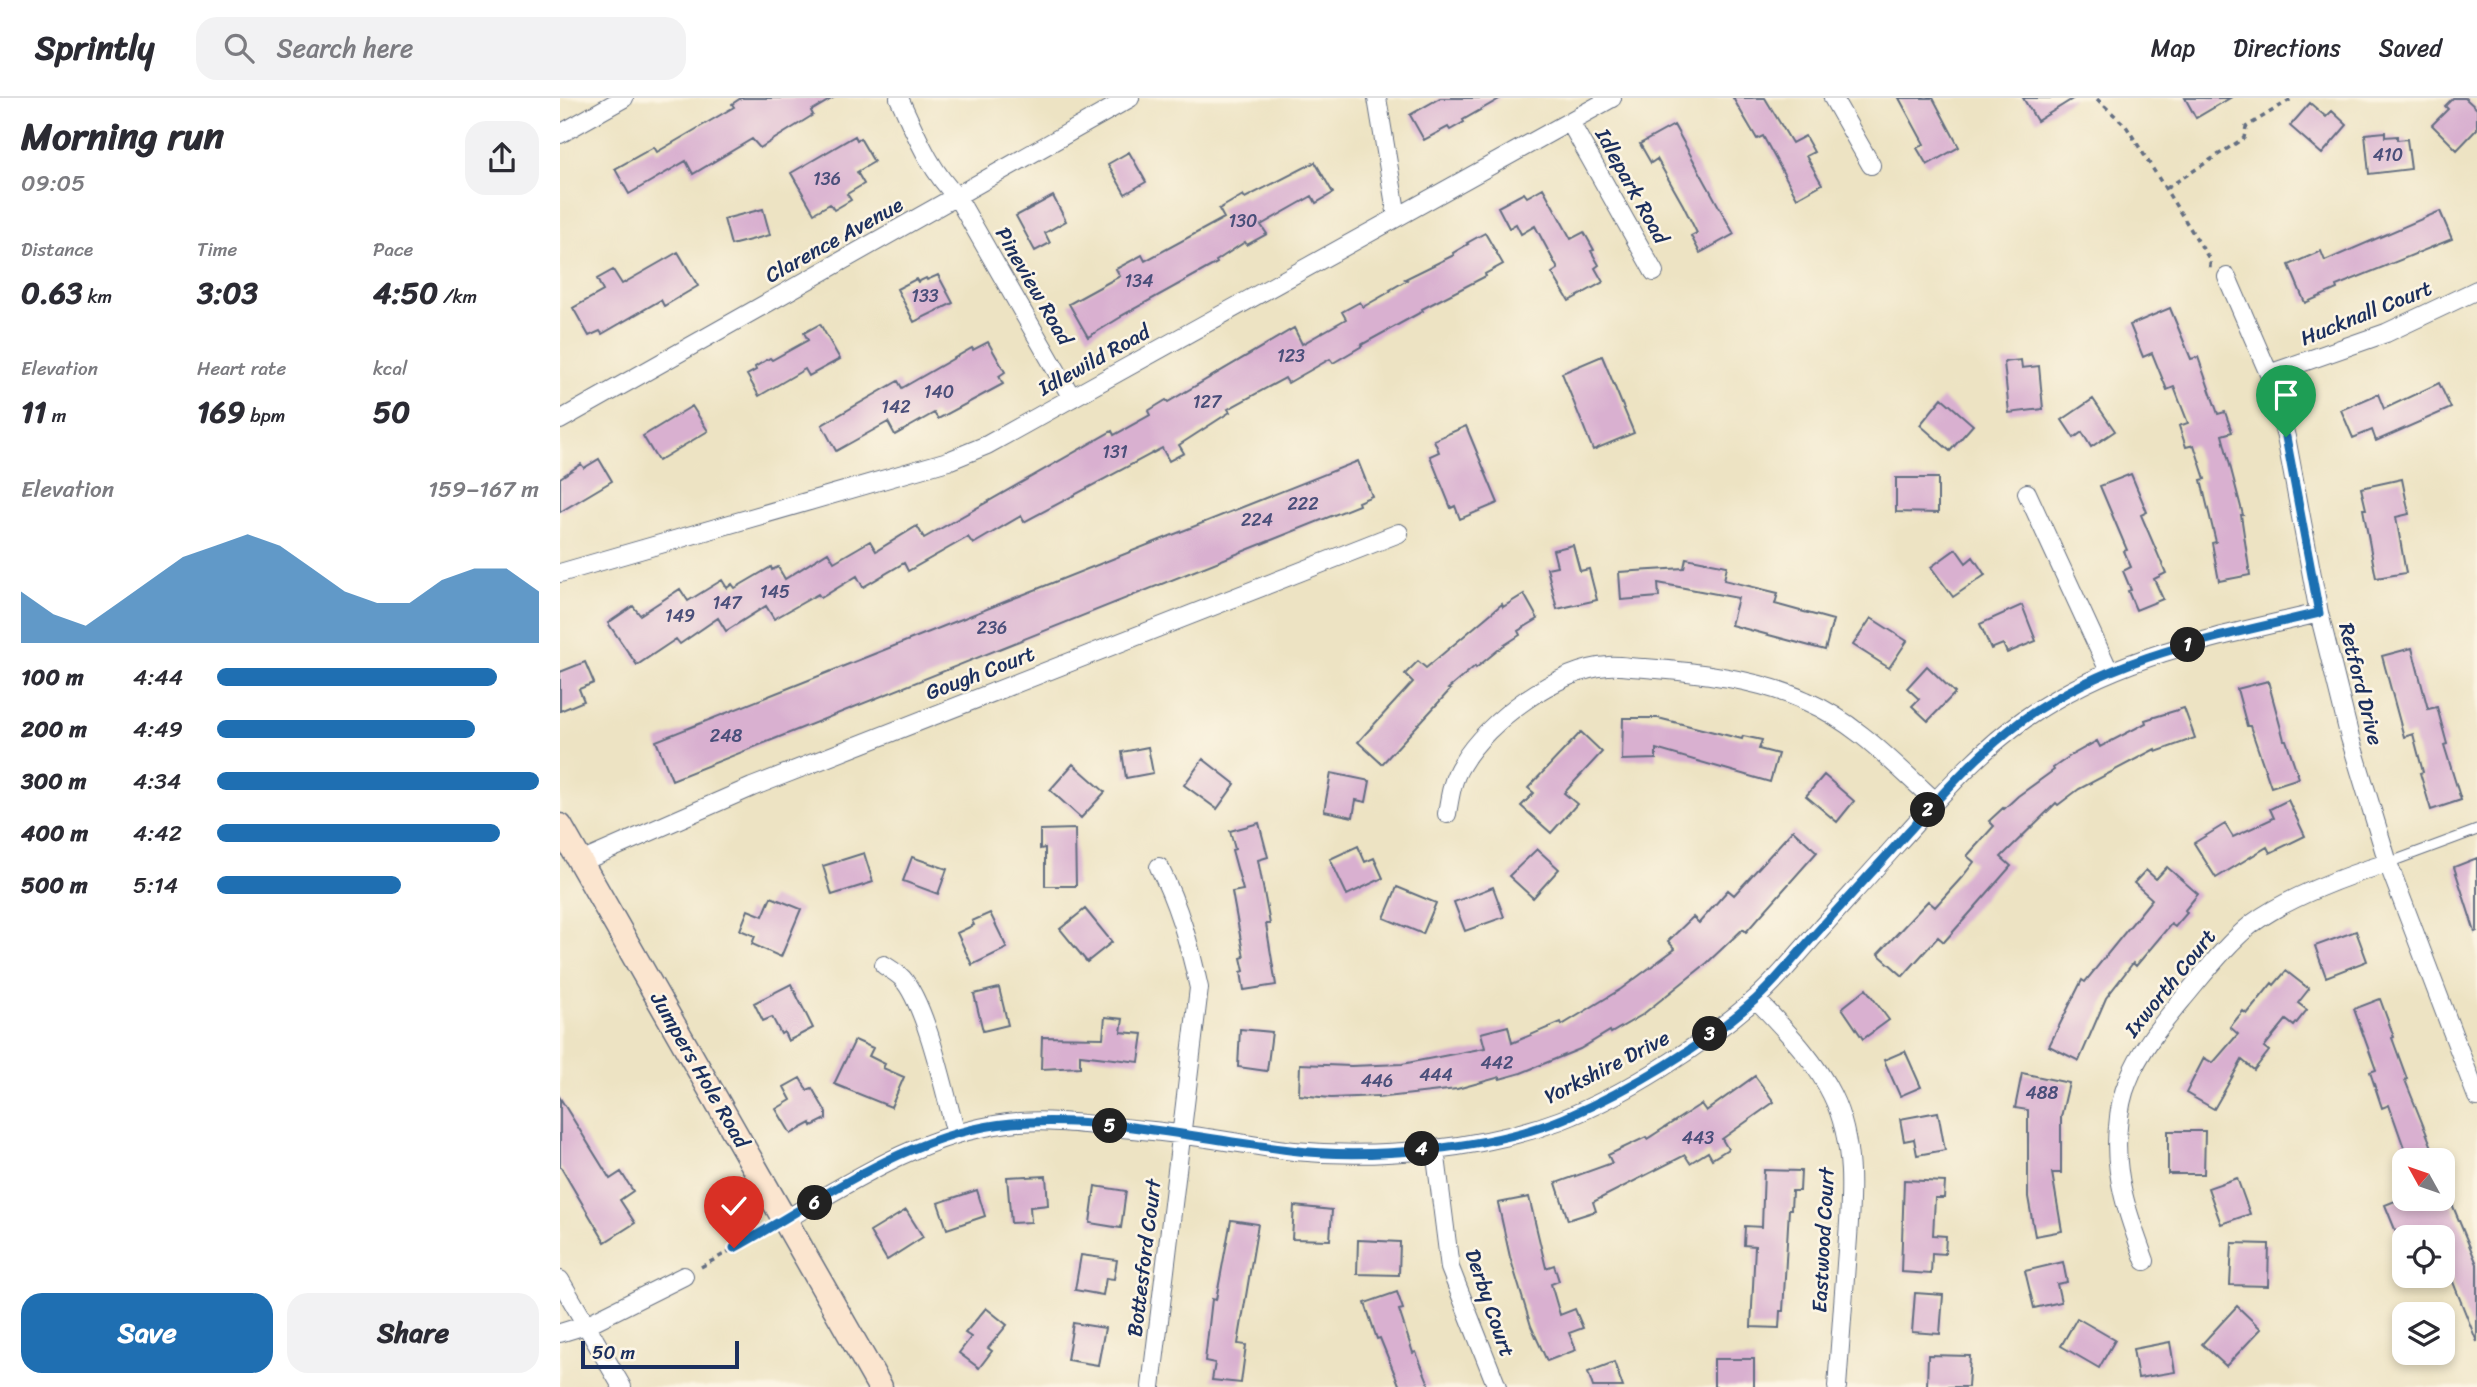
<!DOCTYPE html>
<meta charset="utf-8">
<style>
body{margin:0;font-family:Sriracha,sans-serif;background:#f2f2f3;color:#2b2b33;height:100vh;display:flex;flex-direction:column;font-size:26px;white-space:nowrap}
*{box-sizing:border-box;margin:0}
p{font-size:23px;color:#7c7c81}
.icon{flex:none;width:38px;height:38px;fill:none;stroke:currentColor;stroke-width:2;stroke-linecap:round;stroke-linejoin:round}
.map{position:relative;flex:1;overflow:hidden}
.side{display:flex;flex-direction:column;background:#fff;width:560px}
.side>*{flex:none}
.needle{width:46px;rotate:310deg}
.fabs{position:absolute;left:1832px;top:1050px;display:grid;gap:14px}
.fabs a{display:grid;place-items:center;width:63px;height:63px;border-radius:14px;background:#fff;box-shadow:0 4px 10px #0003;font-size:35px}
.scale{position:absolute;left:21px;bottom:18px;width:158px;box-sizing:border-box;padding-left:7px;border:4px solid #1b2f5e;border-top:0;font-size:19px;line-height:24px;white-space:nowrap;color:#1b2f5e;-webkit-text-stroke:5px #fcf5e5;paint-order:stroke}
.pin{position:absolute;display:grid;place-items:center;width:60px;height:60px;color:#fff;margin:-72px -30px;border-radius:50% 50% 50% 0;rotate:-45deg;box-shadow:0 0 7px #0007}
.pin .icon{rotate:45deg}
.km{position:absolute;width:35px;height:35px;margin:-18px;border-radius:50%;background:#222;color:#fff;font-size:19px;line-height:35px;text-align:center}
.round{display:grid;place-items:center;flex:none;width:74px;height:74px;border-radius:21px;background:#f2f2f3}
.overview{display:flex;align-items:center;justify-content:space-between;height:119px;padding:0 21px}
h1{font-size:38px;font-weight:800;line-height:52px}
.figures{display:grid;grid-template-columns:repeat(3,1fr);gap:10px;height:119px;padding:7px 21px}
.figures div{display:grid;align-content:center}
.figures b{font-size:30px;font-weight:800}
.figures small{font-size:19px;font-weight:400}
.figures p{font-size:19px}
.chart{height:196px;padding:14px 21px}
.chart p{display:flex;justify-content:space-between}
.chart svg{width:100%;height:126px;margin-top:7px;fill:#1f6fb2;opacity:.7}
.button{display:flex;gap:14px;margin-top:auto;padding:14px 21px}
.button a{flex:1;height:80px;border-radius:21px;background:#1f6fb2;color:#fff;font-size:28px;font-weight:800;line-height:80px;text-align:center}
.button a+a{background:#f2f2f3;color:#2b2b33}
ul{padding:0 21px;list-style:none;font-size:23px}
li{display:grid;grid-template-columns:112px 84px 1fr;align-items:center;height:52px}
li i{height:18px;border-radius:9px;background:#1f6fb2}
header{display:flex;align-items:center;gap:42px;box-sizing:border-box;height:98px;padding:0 35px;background:#fff;border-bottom:2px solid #e1e1e2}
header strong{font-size:33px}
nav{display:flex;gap:38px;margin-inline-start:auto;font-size:24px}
.search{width:490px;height:63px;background:#f2f2f3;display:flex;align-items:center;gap:18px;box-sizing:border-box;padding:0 24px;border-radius:21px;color:#7c7c81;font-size:26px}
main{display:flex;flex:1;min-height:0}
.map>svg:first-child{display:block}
.building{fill:#d9b0d0}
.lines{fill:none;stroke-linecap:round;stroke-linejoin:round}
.lane-casing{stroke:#646e81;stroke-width:11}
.street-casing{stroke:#646e81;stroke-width:20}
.secondary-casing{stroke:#646e81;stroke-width:27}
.path{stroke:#646e81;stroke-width:3.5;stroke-dasharray:5 5;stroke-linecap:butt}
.lane{stroke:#fff;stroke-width:9}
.street{stroke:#fff;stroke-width:18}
.secondary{stroke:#fbe5cf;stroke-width:24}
.route-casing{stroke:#fff;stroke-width:14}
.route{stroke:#1f6fb2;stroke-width:9}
.labels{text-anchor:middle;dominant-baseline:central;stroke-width:5;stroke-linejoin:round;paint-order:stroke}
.number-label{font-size:18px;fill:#4a4f7a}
.street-label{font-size:21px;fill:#1b2f5e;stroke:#fcf5e5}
</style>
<header>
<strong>Sprintly</strong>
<div class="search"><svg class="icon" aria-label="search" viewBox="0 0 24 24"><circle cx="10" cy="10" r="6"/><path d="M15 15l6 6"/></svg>Search here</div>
<nav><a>Map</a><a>Directions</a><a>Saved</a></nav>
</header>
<main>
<section class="side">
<div class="overview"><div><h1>Morning run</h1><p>09:05</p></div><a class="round"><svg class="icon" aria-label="share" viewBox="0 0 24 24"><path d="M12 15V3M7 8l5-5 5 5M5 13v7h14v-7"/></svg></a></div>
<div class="figures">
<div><p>Distance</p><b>0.63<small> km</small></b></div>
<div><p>Time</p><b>3:03</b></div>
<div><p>Pace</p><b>4:50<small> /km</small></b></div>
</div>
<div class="figures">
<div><p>Elevation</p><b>11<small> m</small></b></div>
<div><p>Heart rate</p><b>169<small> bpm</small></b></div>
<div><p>kcal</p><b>50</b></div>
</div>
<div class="chart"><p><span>Elevation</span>159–167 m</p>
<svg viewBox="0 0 160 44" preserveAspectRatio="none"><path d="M0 44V26L10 34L20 38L30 30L40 22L50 14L60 10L70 6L80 10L90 18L100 26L110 30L120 30L130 22L140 18L150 18L160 26V44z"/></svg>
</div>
<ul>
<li><b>100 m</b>4:44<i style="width:87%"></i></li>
<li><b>200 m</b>4:49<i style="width:80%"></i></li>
<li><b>300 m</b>4:34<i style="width:100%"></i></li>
<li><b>400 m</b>4:42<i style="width:88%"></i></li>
<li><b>500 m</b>5:14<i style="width:57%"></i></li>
</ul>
<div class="button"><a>Save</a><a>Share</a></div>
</section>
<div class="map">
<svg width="1917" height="1289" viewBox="0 0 1917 1289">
<rect width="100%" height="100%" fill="#fcf5e5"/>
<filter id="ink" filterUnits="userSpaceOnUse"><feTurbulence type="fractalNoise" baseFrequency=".0143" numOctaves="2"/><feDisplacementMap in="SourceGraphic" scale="14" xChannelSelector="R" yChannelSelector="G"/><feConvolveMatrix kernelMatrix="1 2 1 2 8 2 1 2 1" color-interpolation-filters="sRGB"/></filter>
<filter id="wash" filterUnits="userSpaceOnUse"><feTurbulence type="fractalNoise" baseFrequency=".00686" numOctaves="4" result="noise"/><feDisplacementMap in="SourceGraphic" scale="28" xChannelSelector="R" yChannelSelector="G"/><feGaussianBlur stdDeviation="1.57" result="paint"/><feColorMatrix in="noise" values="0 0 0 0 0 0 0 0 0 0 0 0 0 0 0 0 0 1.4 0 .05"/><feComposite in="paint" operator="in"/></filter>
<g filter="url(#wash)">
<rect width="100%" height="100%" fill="#ede3c3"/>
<g id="blocks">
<!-- building -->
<path class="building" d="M181,0H273L251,13L253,17L200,50L192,41L133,76L126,63L69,96L55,71L94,49L97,54L174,9L172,6Z
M880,0H941L903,22L904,24L890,32L888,29L864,42L850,17Z
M1173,0H1205L1232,45L1245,38L1254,54L1246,58L1262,86L1237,100L1203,38L1197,41Z
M1339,0H1373L1399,49L1367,67L1357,50L1364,46Z
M1463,0H1514L1477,23Z
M1625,0H1670L1636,20Z
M1893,0H1905L1917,11V31L1897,52L1872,27L1888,11L1885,8Z
M1750,5L1766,19L1772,13L1787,27L1762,56L1730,28Z
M1114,27L1174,136L1140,155L1131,138L1137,135L1123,107L1097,61L1091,65L1080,46Z
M1825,34V39L1837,38V42L1847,41L1851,71L1809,76L1805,36Z
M295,38L297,42L300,40L314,64L297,74L304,86L287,96L291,102L274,112L270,106L254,115L231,75Z
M569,54L586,84L565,96L548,66Z
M755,64L773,95L756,105L752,98L701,127L707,136L687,147L685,144L656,163L657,165L561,218V219L528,239L509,206L560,178L556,171L582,157L585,163L664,120L659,111L683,97L685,100Z
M983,90L1011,141L1024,134L1034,152L1031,153L1039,167L1035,170L1043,184L1009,203L992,175L998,171L975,128L961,136L956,126L949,130L938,109L964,95L967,99Z
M493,98L506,123L485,135L490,145L475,153L456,118Z
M203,111L210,137L171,147L164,121Z
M1880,113L1892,141L1776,188L1777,191L1745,205L1729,167L1761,153L1765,163Z
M925,135L943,166L925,176L926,178L862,211L863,213L801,247L802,248L773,265L770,261L728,285L725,280L668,311L670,314L619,347L624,355L609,363L602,350L464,424L461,418L413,446L408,439L348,473L344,465L303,489L297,478L261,500L258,496L214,521L206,508L166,533L158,520L120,546L116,541L77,567L48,525L73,508L80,517L120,491L128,503L162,482L167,490L172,486L175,490L211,469L212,472L218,469L225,481L268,454L274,464L310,443L316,453L357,428L364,440L552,333L554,337L590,317L588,313L606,302L608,304L734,230L742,246L786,221L782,214L800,204L803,209L831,193L830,192L847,182L845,181L894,157L893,155L908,146L907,145Z
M118,154L138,188L104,208L101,202L42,236L40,233L29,238L13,210L43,193L37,181L53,172L62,186Z
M378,177L393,205L354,224L337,191L356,181L358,184L366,180L367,182Z
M1610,210L1631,261L1638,259L1658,316L1665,314L1672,334L1662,337L1683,417H1681L1690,477L1659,483L1652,445L1656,444L1641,382L1645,381L1634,347L1626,349L1619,328L1628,325L1614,289L1607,292L1592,255L1583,259L1570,227Z
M260,226L280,261L249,278L245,271L199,298L187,277L196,272L195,269L210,260L212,262L248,242L244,235Z
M428,244L445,274L439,278L443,286L378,321L374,315L335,337L328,324L276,353L262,327L338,283L342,290L412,250L413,252Z
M1042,258L1074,335L1033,352L1002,275Z
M1461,262L1462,270L1479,268L1483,311L1449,315L1444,264Z
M1879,285L1891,310L1816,343L1812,332L1793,340L1781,312L1818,296L1824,311Z
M1382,300L1413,327L1390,353L1360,327Z
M1533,301L1555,333L1531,349L1522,334L1514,340L1502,322Z
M132,308L148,333L98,363L83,338Z
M906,328L938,405L900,421L895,408L891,410L870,358L879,354L874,342Z
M39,361L52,383L0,414V380L21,366L24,370Z
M798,363L812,398L798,404L799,407L112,682L96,643Z
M1571,376L1587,414L1581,417L1606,475L1594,481L1603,501L1576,512L1568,493L1571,492L1563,473L1571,469L1564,453L1567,452L1540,388Z
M1336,380H1378V415L1336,414Z
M1842,381L1849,416L1836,419L1846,475L1816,480L1803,411H1806L1801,390Z
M1013,447L1020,473L1029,471L1037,502L997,511L987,470L997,468L993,452Z
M1396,451L1406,465L1413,459L1425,477L1393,499L1371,469Z
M1126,460L1167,468L1164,482L1218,495L1215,506L1273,522L1265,552L1171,527L1178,500L1098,485L1099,499L1061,502L1059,474L1124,470Z
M964,496L978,521L958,533L960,537L943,548L916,570L915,568L888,591L890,592L822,666L798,644L853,584L845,576L858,563L866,570L942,506L943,509Z
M1462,507L1476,543L1447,555L1443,546L1431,551L1420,526Z
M1311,520L1347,543L1329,570L1293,547Z
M1852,550L1868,611L1877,609L1887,646L1884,647L1901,702L1871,712L1860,675L1863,674L1853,636L1844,639L1822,558Z
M25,564L34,585L19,591L24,603L0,613V574Z
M1367,568L1395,595L1368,623L1352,608L1359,601L1347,590Z
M1708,583L1724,642H1726L1739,680L1711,689L1690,628H1687L1677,591Z
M1624,610L1635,640L1596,654L1595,651L1519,691L1498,707L1496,705L1441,759L1451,768L1409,816L1384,844L1378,839L1343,878L1318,856L1368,803L1375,809L1403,778L1414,764L1407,758L1434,728L1429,723L1443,710L1444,711L1458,698L1494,672L1493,670L1510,658L1537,643L1540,649L1586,625L1585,622Z
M1063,620H1098L1182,641L1183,638L1202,642L1199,651L1218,656L1210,684L1096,651V661L1062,662Z
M1021,634L1042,654L1004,695L1017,706L991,735L961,708L974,695L968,690Z
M588,649L593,675L566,680L562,654Z
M643,661L675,686L657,711L624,687Z
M513,666L545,694L521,720L490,692Z
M771,675L810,683L806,704L796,702L793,719L764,713Z
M1264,677L1294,703L1277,724L1246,698Z
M1728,702L1745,738L1710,755L1707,749L1656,780L1634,745L1665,726L1673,739L1714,720L1710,711Z
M699,725L708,759L698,762L710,826H706L716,887L684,892L681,874L684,873L681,860L684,859L672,794L683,792L672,752L675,751L670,733Z
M515,731L516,788H485V750L480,751V732Z
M1233,732L1257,754L1186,834L1183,831L1147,865L1082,917L1051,935L1050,933L1020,951L961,975L940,981V979L897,991L818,1000V998L771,1000L739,997L740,966L791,968L842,966L925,950L921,935L948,928L952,945L1001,924L1002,927L1061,891L1115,851L1108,843L1133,819L1139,825L1168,792L1174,797Z
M798,748L805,764L814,760L823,780L787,797L770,761Z
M977,751L999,771L973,800L949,778Z
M304,755L313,784L272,797L263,768Z
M352,759L387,771L378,796L343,783Z
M1917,760V833L1915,834L1894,769Z
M1607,769L1638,796L1625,812L1627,815L1615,829L1611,826L1576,868L1573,865L1546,900L1519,963L1489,948L1522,882L1525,884L1592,801L1574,785L1586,772L1596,781Z
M837,789L876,805L863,836L824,820Z
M933,789L944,819L905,833L894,804Z
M211,799L241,811L221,859L192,846L195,838L180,832L188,812L203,818Z
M525,811L552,844L527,864L500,831Z
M430,815L447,850L412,867L397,835L414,827L412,823Z
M1796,833L1807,863L1766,879L1755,848Z
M1726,873L1749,891L1738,905L1747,912L1734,928L1726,922L1704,949L1709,953L1694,972L1682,962L1654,1011L1626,995L1644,960L1653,965L1678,936L1670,929L1683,913L1687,916L1712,885L1714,887Z
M231,886L253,930L228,943L224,934L221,936L212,919L203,923L194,905Z
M439,890L448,927L423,933L414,896Z
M1306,891L1329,922L1303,941L1282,910Z
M1820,901L1834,939L1832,940L1847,981L1845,982L1873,1052L1848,1061L1829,1007L1822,1010L1810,974L1816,972L1794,911Z
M545,919L563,921L561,934L583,936L579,964L520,957V969L481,971L482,939L543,940Z
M680,931L712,934L707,973L678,969Z
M295,942L313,950L309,958L325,966L323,970L344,979L331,1009L274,986Z
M1345,953L1361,989L1340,998L1324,962Z
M1462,975L1509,985L1501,1019V1075H1492L1502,1133L1475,1138L1468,1099V1012L1455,1010Z
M1195,978L1214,1004L1162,1041L1168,1051L1152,1061L1148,1054L1130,1065L1125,1057L1033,1104L1036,1113L1008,1122L996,1085L1052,1065L1048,1057L1086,1039L1087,1041L1141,1006L1146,1013Z
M240,980L247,992L252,990L266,1014V1021L252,1028L251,1025L231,1036L216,1011L231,1002L224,989Z
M0,1000L50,1081L61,1074L73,1093L60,1102L75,1125L45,1144L0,1068Z
M1378,1014L1385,1052L1357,1057L1354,1041L1344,1043L1340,1021Z
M1608,1033H1645L1644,1076H1608Z
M1204,1072L1241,1073L1240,1093H1232L1231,1111H1229L1223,1213H1220L1219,1230L1191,1229L1195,1148L1184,1147L1185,1128L1202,1129Z
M467,1078V1079L486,1078L488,1107L470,1109L471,1124L451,1125L447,1079Z
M1677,1080L1690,1116L1661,1126L1648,1090Z
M1344,1082L1385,1084L1384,1100H1375L1373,1137L1386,1138L1385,1156L1372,1155L1371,1176L1341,1174Z
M535,1088L566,1093L561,1130L530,1125Z
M417,1092L425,1118L387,1131L378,1105Z
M969,1099L986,1170L994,1167L999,1183L991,1186L1000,1217L1015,1211L1023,1230L1009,1235L1016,1252L987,1263L971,1228L950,1159L938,1105Z
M1840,1101H1890L1917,1166V1244L1887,1169L1883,1170V1139H1838L1825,1107Z
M734,1108L772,1112L770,1142L732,1141Z
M346,1112L363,1139L327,1162L310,1134Z
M671,1122L698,1126L678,1246L686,1247L681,1285L652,1282L655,1265L645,1263L652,1201L656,1202Z
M798,1142L840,1144L839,1177L797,1176Z
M1672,1145L1709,1146L1708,1188L1670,1187Z
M521,1157L557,1162L554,1181L546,1180L543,1197L515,1192Z
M1503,1164L1507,1184L1497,1186L1501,1204L1474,1210L1465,1173Z
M837,1194L843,1211L839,1212L853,1255L856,1254L870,1289H840L820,1240L817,1241L805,1205Z
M1355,1195L1383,1197L1380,1236L1352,1234Z
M1677,1208L1701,1231L1666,1268L1642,1246Z
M426,1210L447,1227L428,1250L432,1253L419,1270L399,1255L411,1239L405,1235Z
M1517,1220L1555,1242L1539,1270L1501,1248Z
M513,1225L545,1230L538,1267L507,1262Z
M1610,1244L1615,1274L1578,1280L1573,1251Z
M1368,1257L1410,1258L1408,1289H1367Z
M1154,1261H1194V1289H1154Z
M1054,1264L1063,1289H1033L1028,1274Z"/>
</g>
</g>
<g filter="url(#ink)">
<use href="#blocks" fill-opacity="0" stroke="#646e81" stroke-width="2"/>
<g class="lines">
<defs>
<path id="lane" d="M1828,765L1917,732"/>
<path id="street" d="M339,0C356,36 369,71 397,99L512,300
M817,0L837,119
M1273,0L1311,67
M1010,24L1094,174
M0,36L64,0
M1667,179L1709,276L1726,339L1759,515L1790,640L1828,765L1917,999
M1709,276L1826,235L1917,192
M0,322L570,0
M1467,395L1549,573
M0,475L388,363L427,347L1052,0
M887,716C890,698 892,681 902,666C927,623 998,571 1048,568C1060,567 1073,570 1085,570C1137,574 1198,581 1246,603C1297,625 1335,667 1375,703
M21,764L192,689L839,435
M324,867C330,871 337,875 342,880C367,908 385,996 396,1036
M1196,901C1224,931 1254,960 1272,997C1298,1050 1290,1110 1286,1166C1283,1207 1280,1248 1277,1289
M875,1051L890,1170L937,1289
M225,1122C296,1080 364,1036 448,1025C483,1021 517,1025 552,1029C584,1032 616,1035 647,1040C676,1044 705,1050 734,1053C818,1061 921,1052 1001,1022C1065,997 1141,948 1193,903C1213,886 1230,865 1247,846C1276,813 1306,781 1335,748C1376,703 1416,655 1466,620C1556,557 1655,540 1759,515
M1585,1163C1569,1120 1553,1077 1558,1029C1559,1014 1562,997 1568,983C1581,948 1608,919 1631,891C1650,868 1669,844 1693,825C1727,800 1787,777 1828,765
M0,1182L62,1289
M0,1235L26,1227L124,1178
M591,1289L639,890C630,848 619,808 599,769"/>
<path id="secondary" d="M0,728L320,1289"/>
</defs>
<!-- lane casing -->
<use href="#lane" class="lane-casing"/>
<!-- street casing -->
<use href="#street" class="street-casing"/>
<!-- secondary casing -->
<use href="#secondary" class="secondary-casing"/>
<!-- path -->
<path class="path" d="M1537,1L1566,28L1650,162V170
M1607,90L1684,40L1686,29L1733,0
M141,1169L207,1132"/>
<!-- lane -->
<use href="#lane" class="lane"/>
<!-- street -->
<use href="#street" class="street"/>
<!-- secondary -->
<use href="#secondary" class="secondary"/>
</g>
</g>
<g class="lines" filter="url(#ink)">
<defs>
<path id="route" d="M174,1150C262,1102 348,1034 452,1025C542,1017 639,1041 730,1052C808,1062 932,1051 1005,1020C1069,992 1144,948 1196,901C1216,883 1233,861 1251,841C1283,805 1316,770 1348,734C1384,694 1420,653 1464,621C1554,557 1655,540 1759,515L1726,339"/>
</defs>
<!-- route casing -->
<use href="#route" class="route-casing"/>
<!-- route -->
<use href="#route" class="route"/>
</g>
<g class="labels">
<!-- number labels -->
<g class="number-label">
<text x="1828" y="57">410</text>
<text x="267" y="81">136</text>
<text x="683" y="123">130</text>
<text x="579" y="183">134</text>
<text x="365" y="198">133</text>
<text x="731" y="258">123</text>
<text x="379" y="294">140</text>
<text x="647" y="304">127</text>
<text x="336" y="309">142</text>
<text x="555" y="354">131</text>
<text x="743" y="406">222</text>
<text x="697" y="422">224</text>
<text x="215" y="494">145</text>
<text x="167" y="505">147</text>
<text x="120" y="518">149</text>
<text x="432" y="530">236</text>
<text x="166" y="638">248</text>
<text x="937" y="965">442</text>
<text x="876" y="977">444</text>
<text x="817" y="983">446</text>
<text x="1482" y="995">488</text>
<text x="1138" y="1040">443</text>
</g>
<!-- street labels -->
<g class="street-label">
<text transform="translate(1072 88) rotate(61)">Idlepark Road</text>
<text transform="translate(274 142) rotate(-29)">Clarence Avenue</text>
<text transform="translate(474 188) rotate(60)">Pineview Road</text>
<text transform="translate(1806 215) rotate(-22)">Hucknall Court</text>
<text transform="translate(534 262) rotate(-29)">Idlewild Road</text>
<text transform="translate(420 575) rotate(-21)">Gough Court</text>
<text transform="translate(1801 586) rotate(76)">Retford Drive</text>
<text transform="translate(1610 885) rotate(-51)">Ixworth Court</text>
<text transform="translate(1047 969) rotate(-27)">Yorkshire Drive</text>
<text transform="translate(140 972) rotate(60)">Jumpers Hole Road</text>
<text transform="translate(1263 1142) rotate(-87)">Eastwood Court</text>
<text transform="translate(584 1160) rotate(-83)">Bottesford Court</text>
<text transform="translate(930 1205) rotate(71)">Derby Court</text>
</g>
</g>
</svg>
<div class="fabs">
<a><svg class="needle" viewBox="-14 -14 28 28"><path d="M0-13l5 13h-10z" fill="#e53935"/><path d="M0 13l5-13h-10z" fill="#7c7c81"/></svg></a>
<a><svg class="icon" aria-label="locate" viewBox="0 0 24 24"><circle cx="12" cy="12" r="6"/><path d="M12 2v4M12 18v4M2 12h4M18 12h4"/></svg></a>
<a><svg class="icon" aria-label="layers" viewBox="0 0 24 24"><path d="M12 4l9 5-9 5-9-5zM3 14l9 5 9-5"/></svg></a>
</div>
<div class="scale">50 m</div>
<div class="pin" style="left:1726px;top:339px;background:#1e9e55"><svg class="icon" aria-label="arrive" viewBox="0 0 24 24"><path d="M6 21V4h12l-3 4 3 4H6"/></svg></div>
<div class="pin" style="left:174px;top:1150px;background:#d93025"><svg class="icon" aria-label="check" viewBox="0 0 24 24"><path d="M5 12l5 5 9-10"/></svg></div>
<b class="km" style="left:1628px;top:547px">1</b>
<b class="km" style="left:1368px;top:712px">2</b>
<b class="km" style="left:1150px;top:936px">3</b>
<b class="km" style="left:862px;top:1051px">4</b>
<b class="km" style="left:550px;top:1028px">5</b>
<b class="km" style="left:255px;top:1105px">6</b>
</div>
</main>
